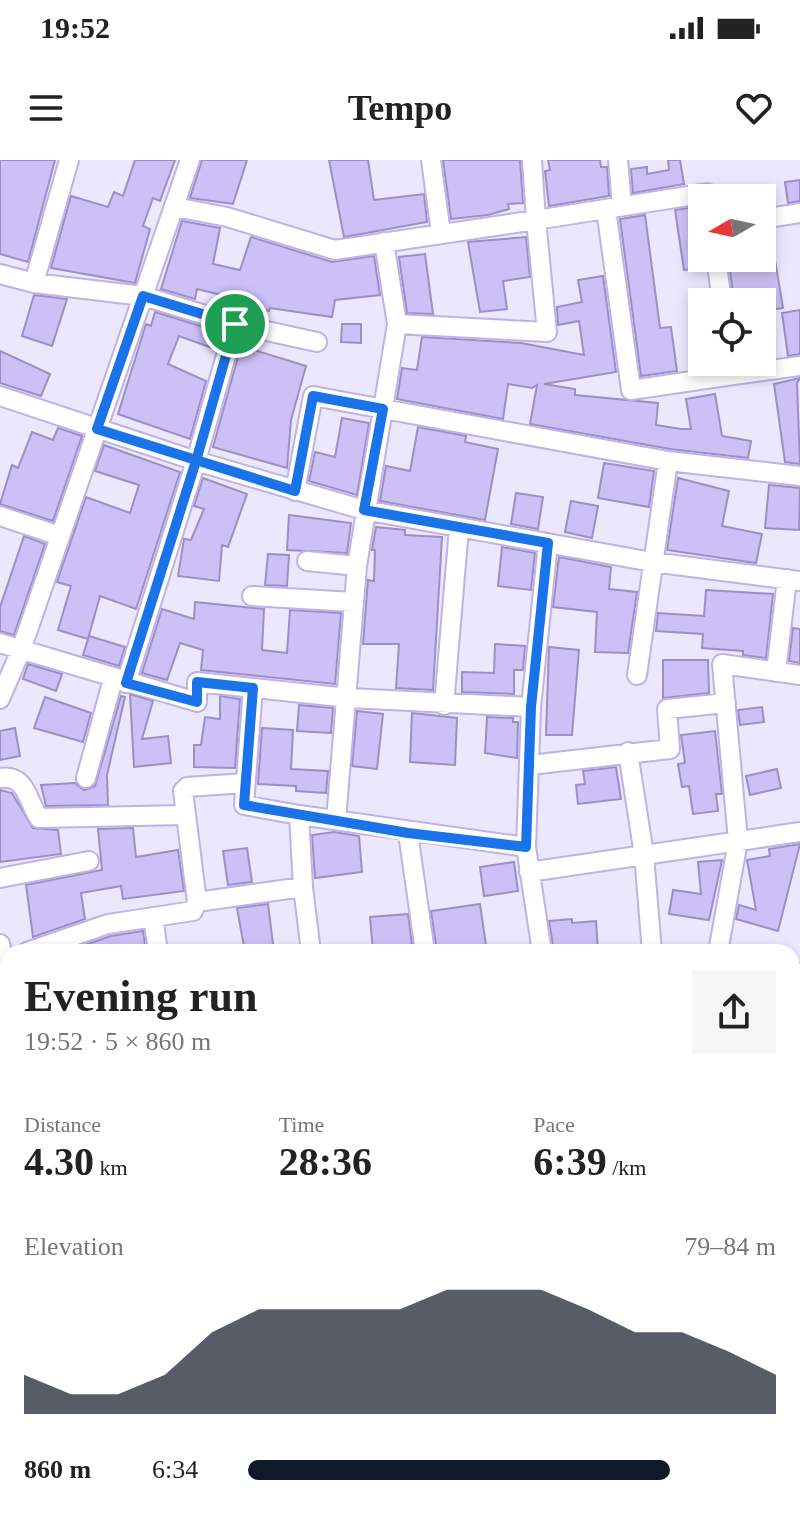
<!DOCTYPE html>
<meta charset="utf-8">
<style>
body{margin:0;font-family:"Times New Roman",serif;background:#f6f6f6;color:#222;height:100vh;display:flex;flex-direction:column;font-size:30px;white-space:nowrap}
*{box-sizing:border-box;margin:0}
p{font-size:26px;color:#767676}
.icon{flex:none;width:44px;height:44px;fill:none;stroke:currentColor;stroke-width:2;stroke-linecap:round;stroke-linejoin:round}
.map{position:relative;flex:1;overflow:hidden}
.panel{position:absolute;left:0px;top:784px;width:800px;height:572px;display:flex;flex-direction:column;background:#fff;border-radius:24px 24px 0 0;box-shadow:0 4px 12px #0003}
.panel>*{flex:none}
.needle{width:52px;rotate:261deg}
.controls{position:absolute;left:688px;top:24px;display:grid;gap:16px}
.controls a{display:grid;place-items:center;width:88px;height:88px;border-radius:0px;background:#fff;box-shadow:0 4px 12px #0003;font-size:40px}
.pin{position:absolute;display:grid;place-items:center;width:68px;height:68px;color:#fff;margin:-34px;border:4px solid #fff;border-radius:50%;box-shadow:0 2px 8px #0007}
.round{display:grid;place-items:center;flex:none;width:84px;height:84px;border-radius:0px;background:#f6f6f6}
.summary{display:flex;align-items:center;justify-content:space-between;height:136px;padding:0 24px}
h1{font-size:44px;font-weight:600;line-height:60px}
.metrics{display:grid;grid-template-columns:repeat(3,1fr);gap:12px;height:136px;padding:8px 24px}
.metrics div{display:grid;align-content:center}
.metrics b{font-size:40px;font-weight:600}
.metrics small{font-size:22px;font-weight:400}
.metrics p{font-size:22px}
.chart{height:224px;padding:16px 24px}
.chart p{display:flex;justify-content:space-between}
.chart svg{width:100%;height:144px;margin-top:8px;fill:#111827;opacity:.7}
ul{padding:0 24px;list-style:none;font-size:26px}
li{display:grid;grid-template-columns:128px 96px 1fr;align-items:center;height:60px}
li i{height:20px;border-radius:10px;background:#111827}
.status{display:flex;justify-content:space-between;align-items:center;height:56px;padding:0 40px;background:#fff;direction:ltr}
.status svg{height:22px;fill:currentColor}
header{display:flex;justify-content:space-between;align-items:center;height:104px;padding:0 24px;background:#fff;font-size:36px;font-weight:600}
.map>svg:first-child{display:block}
.building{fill:#ccc1f6;stroke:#9b8fc3;stroke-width:2}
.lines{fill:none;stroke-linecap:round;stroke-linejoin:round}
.minor-casing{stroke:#beb2e7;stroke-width:22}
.minor{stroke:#fff;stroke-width:18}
.route-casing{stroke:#fff;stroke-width:16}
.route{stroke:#1a73e8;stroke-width:10}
</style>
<div class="status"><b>19:52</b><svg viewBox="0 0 49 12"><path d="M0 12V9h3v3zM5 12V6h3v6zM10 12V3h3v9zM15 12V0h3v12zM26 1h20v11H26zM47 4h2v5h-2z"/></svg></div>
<header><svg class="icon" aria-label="menu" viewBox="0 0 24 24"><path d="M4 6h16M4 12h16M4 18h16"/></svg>Tempo<svg class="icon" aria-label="heart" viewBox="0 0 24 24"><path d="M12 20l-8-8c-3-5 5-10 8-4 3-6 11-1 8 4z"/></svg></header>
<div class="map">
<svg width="800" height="1356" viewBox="0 0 800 1356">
<rect width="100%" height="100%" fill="#ebe7fd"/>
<!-- building -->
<path class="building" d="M0,0H55L28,102L0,94Z
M135,0H175L160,41L153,38L143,66L150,69L135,123L51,108L71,36L108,47L114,32L123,36Z
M202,0H247L233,44L190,38Z
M329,0H368L374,40L424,34L427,62L344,77Z
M443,0H520L523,43L508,44L509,49L488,55L451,59Z
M548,0H600L601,7H607L609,36L549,46L545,11L550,10Z
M668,0H680L684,24L633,33L631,9L647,7V14L669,10Z
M800,20V41L788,43L785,22Z
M688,48L693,50L702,108L684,110L675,50Z
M645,55L660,168L671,167L677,211L641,216L620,59Z
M182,61L220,68L213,104L240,110L251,77L332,102L374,96L380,135L335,140L332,157L270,148L269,151L253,148L254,143L197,129L195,139L161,129Z
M770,70L783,148L762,151V142H734L729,102L762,98V71Z
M526,77L530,117L503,121L507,149L480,152L468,82Z
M425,94L433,154L407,153L399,97Z
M603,116L616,212L544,224L575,229V235L658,243L656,265L681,269H691L686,239L715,234L722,276L751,281L748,298L670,289L530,264L537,225L532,228L508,224L503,259L397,239L402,208L417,210L422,177L521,183L584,195L579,161L558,165L557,147L582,142L578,120Z
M34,135L67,139L52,186L22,176Z
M800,150V194L788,196L782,153Z
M155,152L220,172L215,189L179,176L168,204L206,221L190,279L118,254L146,164L151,166Z
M342,164H361V183L341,182Z
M241,186L306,206L291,260L287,308L213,287Z
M0,191L50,214L41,236L0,223Z
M800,218L797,223L800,304L785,302L774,224Z
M342,258L369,263L357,335L309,321L315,292L335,297Z
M418,267L466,276L465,282L498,289L485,360L380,341L386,306L410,311Z
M58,268L82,276L53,361L0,344L12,305L18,308L32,272L53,280Z
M104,285L180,312L136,449L100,436L88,479L58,470L71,426L57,422L86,337L130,353L139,325L95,311Z
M604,303L654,311L649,347L598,338Z
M203,318L247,334L228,387L222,385L219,421L178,416L184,379L191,380L204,349L194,346Z
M678,318L729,331L722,366L762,374L756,403L667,390Z
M769,325L800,328L799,370L765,368Z
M516,333L543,337L538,369L511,364Z
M571,341L598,346L592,378L565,372Z
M289,355L351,363L347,393L287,390Z
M376,367L405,370V375L442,377L433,530L396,528L399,484H363L368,420L374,421L375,390H372Z
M24,376L45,384L14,475L0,471V447Z
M502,387L535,393L531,430L498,426Z
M268,394L289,395L287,426L265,425Z
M559,397L611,407L609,429L637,432L628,493L595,492L597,452L553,447Z
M706,430L773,434L766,498L743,495V491L702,488L703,474L656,471L658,453L704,456Z
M195,442L264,449L262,490L287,493L290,450L341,453L335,524L201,510L203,490L180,483L167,520L142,513L162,449L194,459Z
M793,468L800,469V503L789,501Z
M89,476L125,487L119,506L83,495Z
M495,484L525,486L523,510H514V534L462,532V512L494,513Z
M549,487L579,490L572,575H546Z
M663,500H708L709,533L663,538Z
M28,504L62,514L56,531L23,519Z
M130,534L153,541L142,579L168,576L171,603L134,607Z
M121,536L125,537L107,615L108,645L46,646L41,625L75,623L84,630L95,626Z
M220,536L240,539L235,608L194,607V585H201L205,557L220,559Z
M45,537L91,553L83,582L34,568Z
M299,545L333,548L331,573L297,571Z
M762,547L764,562L740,565L738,550Z
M357,551L383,554L377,609L352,606Z
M412,553L457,558L455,605L410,602Z
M487,557L513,558V562H518L517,598L485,593Z
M15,568L20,596L0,600V571Z
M262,568L293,570L291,609L328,611L326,633L296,631V626L258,624Z
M715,571L722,634H716L718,651L693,654L689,626L682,627L678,604L685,603L681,575Z
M616,607L621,639L578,644L576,625L585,624L583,611Z
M777,609L781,628L750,635L746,616Z
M0,630L12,633L33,668L58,670L61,694L0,702Z
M133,668L136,697L178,690L184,731L123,739L121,726L81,733L85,759L33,777L26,725L102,710L98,669Z
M334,672L359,676L362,712L315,718L312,675Z
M800,684L778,771L736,759L739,745L756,750L747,700L770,696L769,689Z
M247,688L252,722L228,725L223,691Z
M722,700L709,760L669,754L673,730L701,734L698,702Z
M514,702L518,731L484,736L480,707Z
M268,744L274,792H245L237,748Z
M480,744L487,792H437L431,751Z
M408,754L413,792H373L370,757Z
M572,759V763L596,761L598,792H554L549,761Z
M143,771L146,792H64L111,776Z"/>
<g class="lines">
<defs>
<path id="minor" d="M431,0L441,73
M618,0L622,46
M175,47L227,57L335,90L536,60L532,0
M606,49L631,230L733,215L731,202
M762,59L800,53
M384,82L397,164
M716,98L722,142
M0,114L34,123L69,0
M34,123L143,136L235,164L317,182
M733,215L800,206
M0,236L196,301L364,350L652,402L800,421
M668,301L800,316
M295,331L313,236L668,301L637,515
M0,356L60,376
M307,401L357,406
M252,436L353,442
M0,483L197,542V522L349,538L531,547L526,687L542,792
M776,512L787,419
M126,523L196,301L235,164
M253,528L244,645L299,655
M0,539L21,490L190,0
M444,545L459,368
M531,547L548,383
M628,592L644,695L652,792
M530,605L670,589L667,549L726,543
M0,618C27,614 27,641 39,658L186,655
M86,618L113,519
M245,623L187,627L183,631L197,742L303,727L299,655L526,687
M336,660L357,406L397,164L547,172L536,60L707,33V38
M408,673L425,792
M529,712L800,672
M0,718L89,701
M303,727L311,792
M153,757L158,792
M0,784L4,799L8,798
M27,792L108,764L193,751L197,742
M718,792L738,681L722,504L800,515
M792,814L800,813
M0,972L8,984
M0,1056L8,1050
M290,1348V1356
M486,1348L487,1356
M609,1348V1356
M25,1356V1348
M123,1356L124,1348"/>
</defs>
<!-- minor casing -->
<use href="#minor" class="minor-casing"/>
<!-- minor -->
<use href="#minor" class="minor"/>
</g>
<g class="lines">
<defs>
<path id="route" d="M235,164L196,301L126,523L197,542V522L253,528L244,645L408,673L526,687L531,547L548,383L364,350L383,249L313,236L295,331L97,269L143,136L235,164"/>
</defs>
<!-- route casing -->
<use href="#route" class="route-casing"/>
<!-- route -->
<use href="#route" class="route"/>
</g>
</svg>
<div class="controls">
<a><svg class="needle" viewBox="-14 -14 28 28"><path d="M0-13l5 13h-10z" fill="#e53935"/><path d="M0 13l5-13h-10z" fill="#767676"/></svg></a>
<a><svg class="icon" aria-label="locate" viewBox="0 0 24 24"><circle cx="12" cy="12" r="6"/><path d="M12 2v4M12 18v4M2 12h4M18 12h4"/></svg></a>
</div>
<div class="pin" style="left:235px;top:164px;background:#1e9e55"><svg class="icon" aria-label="arrive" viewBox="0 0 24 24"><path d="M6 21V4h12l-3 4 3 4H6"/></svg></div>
<section class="panel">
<div class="summary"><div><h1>Evening run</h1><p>19:52 · 5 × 860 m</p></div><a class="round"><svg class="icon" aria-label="share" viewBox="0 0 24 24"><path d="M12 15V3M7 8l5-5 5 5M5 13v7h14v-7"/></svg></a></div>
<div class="metrics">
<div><p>Distance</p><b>4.30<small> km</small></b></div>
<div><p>Time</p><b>28:36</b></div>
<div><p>Pace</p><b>6:39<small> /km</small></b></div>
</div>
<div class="chart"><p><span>Elevation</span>79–84 m</p>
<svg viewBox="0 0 160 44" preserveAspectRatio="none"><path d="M0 44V32L10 38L20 38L30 32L40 19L50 12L60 12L70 12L80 12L90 6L100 6L110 6L120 12L130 19L140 19L150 25L160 32V44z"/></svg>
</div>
<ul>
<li><b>860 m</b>6:34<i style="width:80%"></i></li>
</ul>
</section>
</div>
